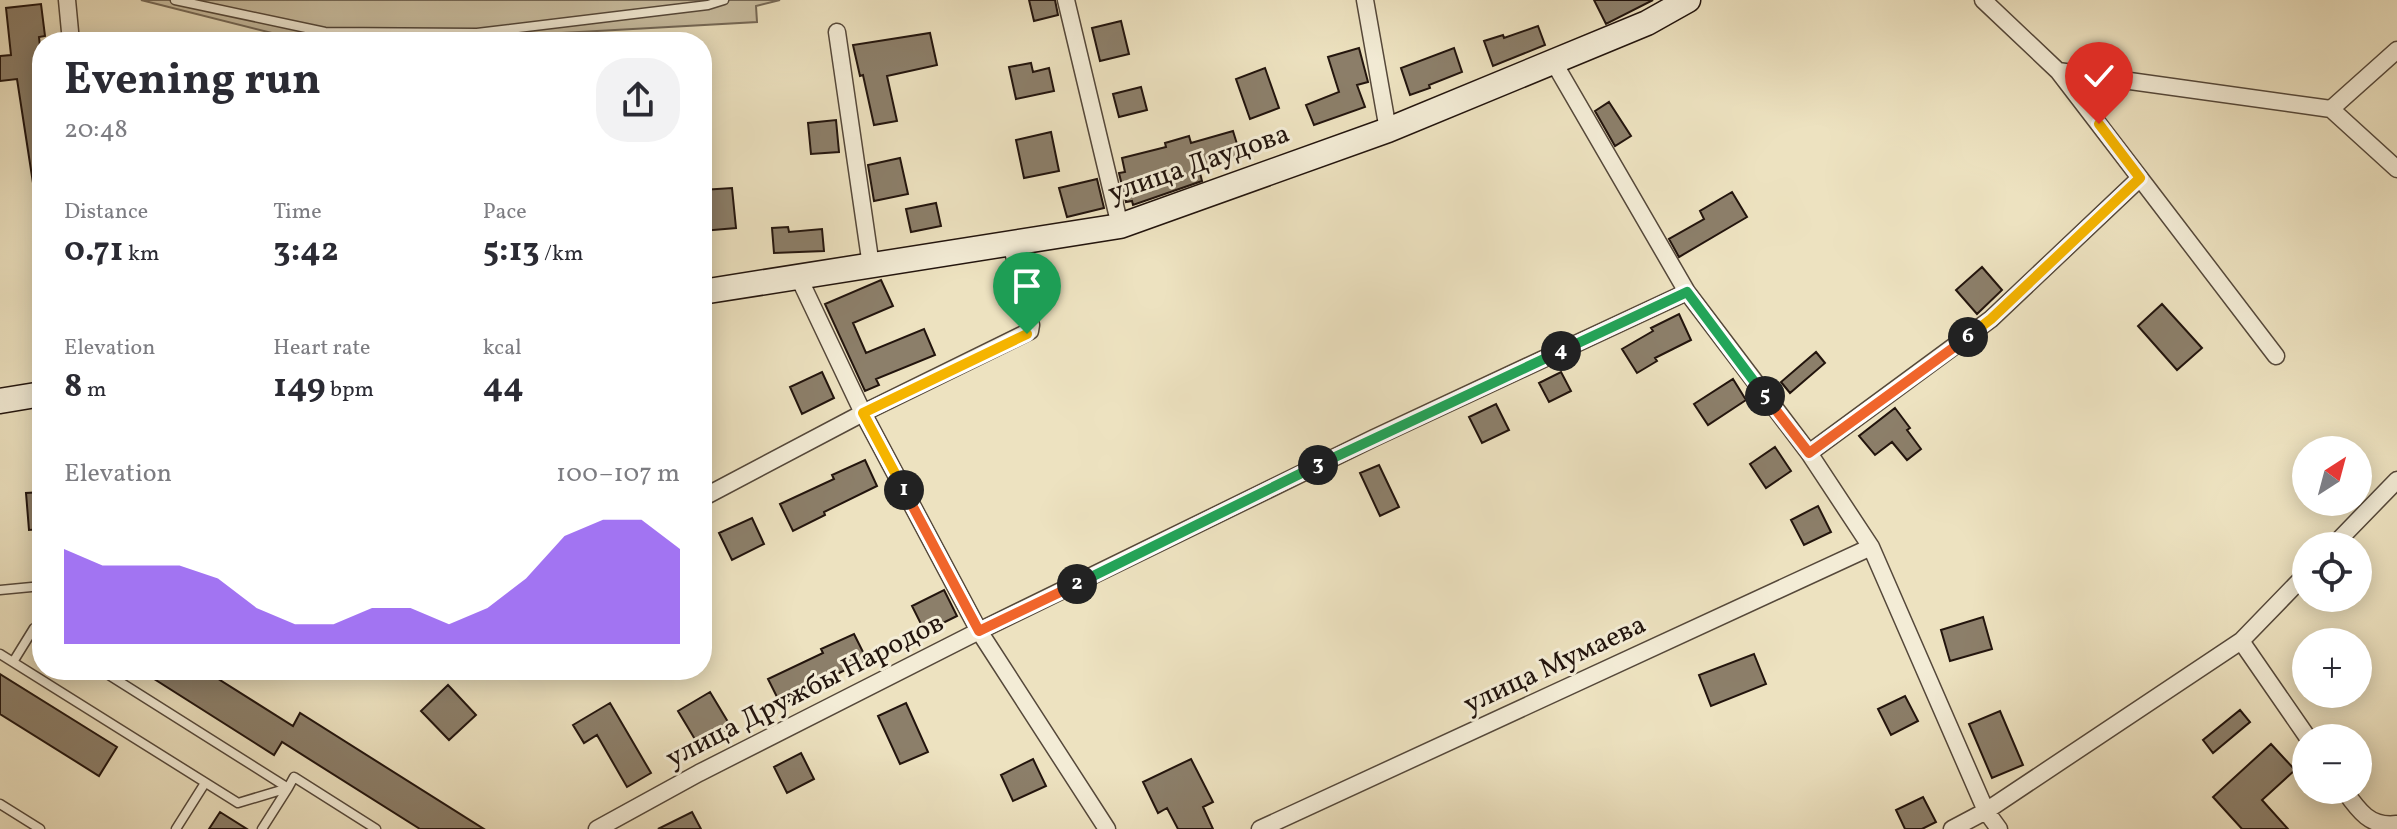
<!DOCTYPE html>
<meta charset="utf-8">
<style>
body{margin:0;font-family:Vollkorn,serif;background:#f2f2f3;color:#2b2b33;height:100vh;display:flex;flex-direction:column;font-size:30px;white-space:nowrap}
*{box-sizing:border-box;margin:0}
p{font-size:26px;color:#7c7c81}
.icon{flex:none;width:44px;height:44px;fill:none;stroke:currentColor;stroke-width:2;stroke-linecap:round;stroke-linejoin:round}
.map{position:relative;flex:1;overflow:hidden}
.side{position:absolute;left:32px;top:32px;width:680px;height:648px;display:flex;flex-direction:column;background:#fff;border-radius:32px;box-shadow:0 4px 20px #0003}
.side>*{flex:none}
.needle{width:52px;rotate:36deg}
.tools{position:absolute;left:2292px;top:436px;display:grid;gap:16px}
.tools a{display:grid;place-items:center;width:80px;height:80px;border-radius:50%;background:#fff;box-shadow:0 4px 20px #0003;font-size:40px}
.pin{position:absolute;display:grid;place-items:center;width:68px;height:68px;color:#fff;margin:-82px -34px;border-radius:50% 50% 50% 0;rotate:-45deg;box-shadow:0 0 8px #0007}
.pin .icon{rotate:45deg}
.km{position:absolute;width:40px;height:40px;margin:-20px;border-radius:50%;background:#222;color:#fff;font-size:22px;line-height:40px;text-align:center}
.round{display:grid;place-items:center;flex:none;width:84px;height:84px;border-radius:32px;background:#f2f2f3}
.summary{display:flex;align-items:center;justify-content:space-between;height:136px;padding:0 32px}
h1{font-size:44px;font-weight:700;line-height:60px}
.stats{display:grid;grid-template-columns:repeat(3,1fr);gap:12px;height:136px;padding:8px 32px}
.stats div{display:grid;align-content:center}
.stats b{font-size:34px;font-weight:700}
.stats small{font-size:22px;font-weight:400}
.stats p{font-size:22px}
.chart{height:224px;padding:16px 32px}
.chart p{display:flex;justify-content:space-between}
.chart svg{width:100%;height:144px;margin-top:8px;fill:#7c3aed;opacity:.7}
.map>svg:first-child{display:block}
.green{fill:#cabfa2;stroke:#766a58;stroke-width:2}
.building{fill:#8c7f6a;stroke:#22140d;stroke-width:2}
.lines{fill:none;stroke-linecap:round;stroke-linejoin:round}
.lane-casing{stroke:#55483a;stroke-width:11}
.street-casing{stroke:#55483a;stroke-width:19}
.secondary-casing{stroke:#22140d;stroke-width:27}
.lane{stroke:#f3ecd6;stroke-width:8}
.street{stroke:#f3ecd6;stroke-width:16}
.secondary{stroke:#f3ecd6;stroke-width:24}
.split-1-casing{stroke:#fff;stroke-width:16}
.split-2-casing{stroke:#fff;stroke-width:16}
.split-3-casing{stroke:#fff;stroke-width:16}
.split-4-casing{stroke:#fff;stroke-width:16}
.split-5-casing{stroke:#fff;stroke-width:16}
.split-6-casing{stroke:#fff;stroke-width:16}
.split-7-casing{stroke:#fff;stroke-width:16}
.split-1{stroke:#f5b400;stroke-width:10}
.split-2{stroke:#f0652b;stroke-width:10}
.split-3{stroke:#22a559;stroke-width:10}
.split-4{stroke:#22a559;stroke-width:10}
.split-5{stroke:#22a559;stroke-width:10}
.split-6{stroke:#f0652b;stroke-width:10}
.split-7{stroke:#f5b400;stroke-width:10}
.labels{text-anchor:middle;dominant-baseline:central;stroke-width:6;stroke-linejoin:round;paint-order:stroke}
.street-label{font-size:28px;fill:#22140d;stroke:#f3ecd6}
</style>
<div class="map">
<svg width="2397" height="829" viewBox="0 0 2397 829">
<rect width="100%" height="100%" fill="#ede2c0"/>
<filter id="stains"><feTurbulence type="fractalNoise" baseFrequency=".0025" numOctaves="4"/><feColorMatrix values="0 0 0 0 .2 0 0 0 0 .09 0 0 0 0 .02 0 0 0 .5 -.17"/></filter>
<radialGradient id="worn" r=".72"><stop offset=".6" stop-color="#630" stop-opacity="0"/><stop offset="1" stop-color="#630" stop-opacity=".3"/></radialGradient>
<!-- green -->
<path class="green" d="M141,0H780L756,6L757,22L403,42H308Z"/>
<!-- building -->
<path class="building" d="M1029,0H1055L1058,15L1034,21Z
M1594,0H1653L1606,24Z
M41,4L45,36L39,37L42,64V183H33L17,79L0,81V56L11,55L6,8Z
M1121,21L1129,54L1100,61L1092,28Z
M1538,26L1545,45L1493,66L1484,41L1503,35L1504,38Z
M930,33L937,65L887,76L897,121L874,125L863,75L860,76L853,45Z
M1359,48L1368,82L1357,85L1365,107L1314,125L1306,105L1339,92L1328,57Z
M1454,48L1462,72L1429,85L1430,88L1410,95L1401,68Z
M1031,63L1033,72L1049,68L1054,91L1016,99L1009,67Z
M1265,68L1279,108L1250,119L1236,79Z
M1141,87L1147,110L1119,117L1113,94Z
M1609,102L1631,136L1615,146L1595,111Z
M836,120L839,152L811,154L808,123Z
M1233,131L1241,157L1199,169L1202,181L1133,205L1132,201L1126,202L1119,173L1125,172L1122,158L1166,147L1165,143L1189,136L1191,143Z
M1051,132L1059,171L1024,178L1016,140Z
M900,158L908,194L874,201L868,165Z
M1097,179L1104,208L1067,217L1059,188Z
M732,188L736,228L702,231V190Z
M1732,192L1747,217L1679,257L1669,239L1704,219L1700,211Z
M936,203L941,226L911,232L906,209Z
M788,227L789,232L822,229L824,251L774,253L772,228Z
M1982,267L2002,290L1977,314L1956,290Z
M881,280L893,306L853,323L866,353L924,329L935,355L876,379L879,385L865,391L825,304Z
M2162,304L2202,348L2177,370L2138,326Z
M1679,314L1691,340L1655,358L1657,361L1637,373L1622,349L1653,331L1651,328Z
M1816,352L1825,363L1790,393L1781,382Z
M822,372L834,398L802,414L790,387Z
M1561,372L1571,391L1549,402L1539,383Z
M1733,379L1746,400L1708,425L1694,404Z
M1496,404L1509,430L1482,443L1469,417Z
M1895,408L1910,428L1907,430L1921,449L1907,460L1892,442L1875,455L1859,436Z
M1775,447L1791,471L1766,488L1750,464Z
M865,460L877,486L824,512L825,515L793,531L780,504L834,479L832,475Z
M1379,465L1399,507L1380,516L1360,473Z
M42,492V529L29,530L26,493Z
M1818,506L1831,532L1804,545L1791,520Z
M752,518L764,544L732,560L719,533Z
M944,590L957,616L925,632L912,606Z
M1983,617L1992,649L1950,661L1941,630Z
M854,634L867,660L811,686L813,690L781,705L768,679L823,653L821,649Z
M1754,654L1766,684L1711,706L1699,675Z
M140,670H204L293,726L300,713L484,829H420L282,742L274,755Z
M0,674L117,747L99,776L0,714Z
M448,685L476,715L449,740L421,711Z
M710,692L731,727L699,746L678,711Z
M1905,696L1918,721L1891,735L1878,709Z
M610,703L651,773L627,787L597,735L584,743L573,725Z
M906,703L928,752L900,764L878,716Z
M2240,710L2250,722L2213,753L2203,740Z
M2000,711L2023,765L1992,778L1969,724Z
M2271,744L2295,770L2262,800L2288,829H2242L2213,797Z
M801,753L814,779L787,793L774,767Z
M1033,759L1046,786L1013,801L1001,775Z
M1191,759L1213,802L1203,807L1213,829H1178L1167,808L1158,813L1143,782Z
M1923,797L1936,822L1922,829H1905L1896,810Z
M220,812L247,829H209Z
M692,812L701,829H658Z"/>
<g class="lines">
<defs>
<path id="lane" d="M175,0L325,32L477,33L708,5L724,0
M0,590L42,586
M0,654L238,803L288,788L294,777L376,829
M13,662L34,628L42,633
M101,670L288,788L262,829
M0,804L40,829
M176,829L205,783"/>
<path id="street" d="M67,0L71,42
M1066,0L1120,226
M1365,0L1388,130
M1983,0L2058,71L2331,109L2397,169
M837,32L871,266
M1553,61L1687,292L1809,453L1871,547L1986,811L1999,829
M2331,109L2397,50
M2140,178L2276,356
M799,278L863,413L979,631L1107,829
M1809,453L1991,319L2140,178L2058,71
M702,498L863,413L1030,331L1031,325L1011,243
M2333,546L2397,480
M2241,641L2308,738
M2344,790C2358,810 2370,828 2397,824
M597,829L699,773L979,631L1374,438L1687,292
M1260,829L1871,547
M1952,829L1986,811L2241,641L2306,574"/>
<path id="secondary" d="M702,292L1120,226L1388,130L1647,23L1688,0
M0,401L42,394"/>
</defs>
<!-- lane casing -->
<use href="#lane" class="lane-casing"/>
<!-- street casing -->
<use href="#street" class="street-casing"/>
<!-- secondary casing -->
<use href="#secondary" class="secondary-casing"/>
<!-- lane -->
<use href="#lane" class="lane"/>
<!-- street -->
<use href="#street" class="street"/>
<!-- secondary -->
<use href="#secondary" class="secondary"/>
</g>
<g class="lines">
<defs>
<path id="split-1" d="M904,490L863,413L1027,334"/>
<path id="split-2" d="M904,490L979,631L1077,584"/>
<path id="split-3" d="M1077,584L1318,465"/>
<path id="split-4" d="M1318,465L1561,351"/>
<path id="split-5" d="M1561,351L1687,292L1765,396"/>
<path id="split-6" d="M1765,396L1809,453L1968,337"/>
<path id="split-7" d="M1968,337L1991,319L2140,178L2099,124"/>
</defs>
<!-- split-1 casing -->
<use href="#split-1" class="split-1-casing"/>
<!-- split-2 casing -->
<use href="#split-2" class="split-2-casing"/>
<!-- split-3 casing -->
<use href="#split-3" class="split-3-casing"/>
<!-- split-4 casing -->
<use href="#split-4" class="split-4-casing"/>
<!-- split-5 casing -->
<use href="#split-5" class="split-5-casing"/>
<!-- split-6 casing -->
<use href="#split-6" class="split-6-casing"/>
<!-- split-7 casing -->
<use href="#split-7" class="split-7-casing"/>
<!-- split-1 -->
<use href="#split-1" class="split-1"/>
<!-- split-2 -->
<use href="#split-2" class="split-2"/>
<!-- split-3 -->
<use href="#split-3" class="split-3"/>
<!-- split-4 -->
<use href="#split-4" class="split-4"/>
<!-- split-5 -->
<use href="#split-5" class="split-5"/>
<!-- split-6 -->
<use href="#split-6" class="split-6"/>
<!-- split-7 -->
<use href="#split-7" class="split-7"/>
</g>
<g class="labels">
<!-- street labels -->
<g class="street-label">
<text transform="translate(1199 164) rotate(-19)">улица Даудова</text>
<text transform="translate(1555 665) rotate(-25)">улица Мумаева</text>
<text transform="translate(805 691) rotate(-27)">улица Дружбы Народов</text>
</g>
</g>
<rect width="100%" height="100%" filter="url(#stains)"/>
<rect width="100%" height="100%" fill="url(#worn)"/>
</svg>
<div class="tools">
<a><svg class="needle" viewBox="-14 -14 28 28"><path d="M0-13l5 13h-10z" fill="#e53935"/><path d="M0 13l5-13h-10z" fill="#7c7c81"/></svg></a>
<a><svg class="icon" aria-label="locate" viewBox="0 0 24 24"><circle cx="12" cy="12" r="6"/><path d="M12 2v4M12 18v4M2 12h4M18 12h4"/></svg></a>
<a>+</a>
<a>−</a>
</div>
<div class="pin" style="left:1027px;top:334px;background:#1e9e55"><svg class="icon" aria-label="arrive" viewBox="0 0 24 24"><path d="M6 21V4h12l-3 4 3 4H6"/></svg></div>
<div class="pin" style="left:2099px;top:124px;background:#d93025"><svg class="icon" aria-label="check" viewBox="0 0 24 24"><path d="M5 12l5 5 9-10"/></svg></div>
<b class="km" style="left:904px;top:490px">1</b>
<b class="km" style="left:1077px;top:584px">2</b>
<b class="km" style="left:1318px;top:465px">3</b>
<b class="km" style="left:1561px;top:351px">4</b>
<b class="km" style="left:1765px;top:396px">5</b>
<b class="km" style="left:1968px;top:337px">6</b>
<section class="side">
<div class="summary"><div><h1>Evening run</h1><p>20:48</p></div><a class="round"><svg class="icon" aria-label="share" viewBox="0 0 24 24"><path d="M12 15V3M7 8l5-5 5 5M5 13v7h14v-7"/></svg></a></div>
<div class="stats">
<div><p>Distance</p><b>0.71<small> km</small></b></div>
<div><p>Time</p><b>3:42</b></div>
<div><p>Pace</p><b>5:13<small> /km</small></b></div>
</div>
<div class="stats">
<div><p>Elevation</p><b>8<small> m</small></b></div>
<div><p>Heart rate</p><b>149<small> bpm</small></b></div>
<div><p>kcal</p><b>44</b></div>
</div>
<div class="chart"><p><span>Elevation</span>100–107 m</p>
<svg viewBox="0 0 160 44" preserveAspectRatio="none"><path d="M0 44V15L10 20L20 20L30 20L40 24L50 33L60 38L70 38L80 33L90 33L100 38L110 33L120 24L130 11L140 6L150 6L160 15V44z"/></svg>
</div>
</section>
</div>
